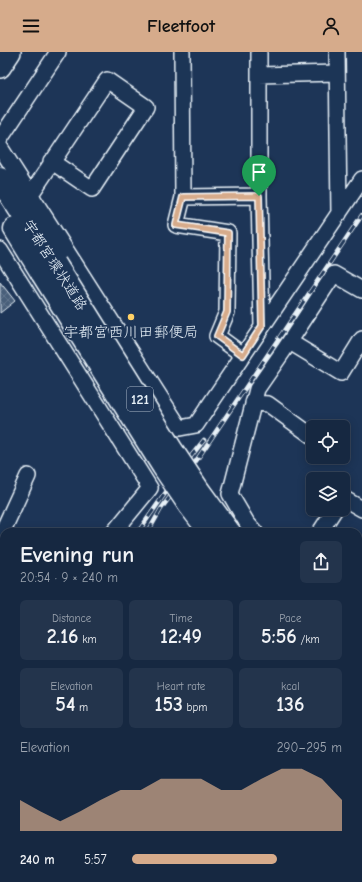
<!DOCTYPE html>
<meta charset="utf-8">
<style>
body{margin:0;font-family:"Comic Neue","Klee One",sans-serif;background:#23344c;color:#f1f3f6;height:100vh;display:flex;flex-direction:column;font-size:15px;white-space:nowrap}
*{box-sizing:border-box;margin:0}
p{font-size:13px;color:#9ea6b1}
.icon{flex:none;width:22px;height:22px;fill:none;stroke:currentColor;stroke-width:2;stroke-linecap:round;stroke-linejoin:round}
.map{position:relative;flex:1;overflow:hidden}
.details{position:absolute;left:0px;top:476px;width:362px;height:354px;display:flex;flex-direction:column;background:#162841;border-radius:12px 12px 0 0;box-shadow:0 2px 10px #0003,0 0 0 1px #35445a}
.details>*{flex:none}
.tools{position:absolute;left:306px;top:368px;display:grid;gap:8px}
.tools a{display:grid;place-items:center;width:44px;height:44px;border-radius:6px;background:#162841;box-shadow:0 2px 10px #0003,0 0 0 1px #35445a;font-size:20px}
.pin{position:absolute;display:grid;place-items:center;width:34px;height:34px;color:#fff;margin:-41px -17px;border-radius:50% 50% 50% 0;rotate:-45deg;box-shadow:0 0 4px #0007}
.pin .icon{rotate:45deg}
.round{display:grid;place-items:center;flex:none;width:42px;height:42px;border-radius:6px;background:#23344c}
.overview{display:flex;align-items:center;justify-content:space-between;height:68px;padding:0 20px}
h1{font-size:22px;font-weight:700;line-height:30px}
.metrics{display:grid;grid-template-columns:repeat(3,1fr);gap:6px;height:68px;padding:4px 20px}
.metrics div{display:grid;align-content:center;border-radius:6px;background:#23344c;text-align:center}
.metrics b{font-size:20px;font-weight:700}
.metrics small{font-size:11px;font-weight:400}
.metrics p{font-size:11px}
.chart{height:112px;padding:8px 20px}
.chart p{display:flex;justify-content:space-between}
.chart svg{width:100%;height:72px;margin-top:4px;fill:#d6ab8b;opacity:.7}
ul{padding:0 20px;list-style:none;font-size:13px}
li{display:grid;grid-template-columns:64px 48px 1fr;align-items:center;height:30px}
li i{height:10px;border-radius:5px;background:#d6ab8b}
header{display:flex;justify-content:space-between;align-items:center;height:52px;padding:0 20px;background:#d6ab8b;color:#111;font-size:18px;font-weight:700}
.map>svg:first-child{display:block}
.building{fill:url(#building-cross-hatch);stroke:#e8f1f8}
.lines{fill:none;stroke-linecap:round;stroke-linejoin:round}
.street-tunnel{stroke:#3b516f;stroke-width:15;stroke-dasharray:15 8;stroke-linecap:butt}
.street-casing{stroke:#e8f1f8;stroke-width:18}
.secondary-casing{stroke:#e8f1f8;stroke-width:24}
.highway-casing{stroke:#e8f1f8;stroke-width:25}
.street{stroke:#1d3557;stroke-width:15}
.secondary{stroke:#1d3557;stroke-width:21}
.highway{stroke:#1d3557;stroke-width:22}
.rail-casing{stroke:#e8f1f8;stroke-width:4.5}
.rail{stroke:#1d3557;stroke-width:3;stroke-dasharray:9;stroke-linecap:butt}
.highway-bridge-casing{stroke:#e8f1f8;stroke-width:25;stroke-linecap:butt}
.highway-bridge{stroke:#1d3557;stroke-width:22}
.route-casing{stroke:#fff;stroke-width:8}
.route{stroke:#d6ab8b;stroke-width:5}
.poi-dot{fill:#ffd166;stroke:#1d3557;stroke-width:1.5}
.labels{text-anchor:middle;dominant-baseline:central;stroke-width:3.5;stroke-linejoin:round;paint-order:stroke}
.shield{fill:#1d3557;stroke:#abb9c8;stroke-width:1}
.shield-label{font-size:14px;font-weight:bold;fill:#e8f1f8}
.street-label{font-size:15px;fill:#e8f1f8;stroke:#1d3557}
.poi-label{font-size:15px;fill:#e8f1f8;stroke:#1d3557}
</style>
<header><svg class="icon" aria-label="menu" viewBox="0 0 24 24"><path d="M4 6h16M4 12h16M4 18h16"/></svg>Fleetfoot<svg class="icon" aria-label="person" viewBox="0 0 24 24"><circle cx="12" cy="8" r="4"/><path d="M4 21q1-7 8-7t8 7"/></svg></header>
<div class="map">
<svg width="362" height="830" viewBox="0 0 362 830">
<defs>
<pattern id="building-cross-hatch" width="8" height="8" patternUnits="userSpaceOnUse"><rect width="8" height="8" fill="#495e7a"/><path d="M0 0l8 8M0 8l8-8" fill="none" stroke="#63768e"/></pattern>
</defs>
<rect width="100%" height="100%" fill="#1d3557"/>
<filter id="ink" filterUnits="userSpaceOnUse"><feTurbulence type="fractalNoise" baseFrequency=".025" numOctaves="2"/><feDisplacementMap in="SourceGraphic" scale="8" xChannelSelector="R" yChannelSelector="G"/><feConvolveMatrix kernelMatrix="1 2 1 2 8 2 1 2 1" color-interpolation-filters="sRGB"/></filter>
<g filter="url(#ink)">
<!-- building -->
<path class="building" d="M0,230L15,249L0,261Z"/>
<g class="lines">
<!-- street-tunnel -->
<path class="street-tunnel" d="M195,480L230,442"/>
<defs>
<path id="street" d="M182,0L183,145L176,173L228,181L227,260L217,284L243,303
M259,0V144L262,274
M337,0L339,162
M259,23L337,21
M0,87L58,0
M0,95L180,376L196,373L362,127
M31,142L107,28L146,55L92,137L51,109
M183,145L259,144
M0,198L150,436L114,480
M290,290L341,321L362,287
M253,351L268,352L312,384
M343,446L362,457
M255,480L247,471L230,442L257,337L284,298L334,222L362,238
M320,480L335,457
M0,485L28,424
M0,579L4,582
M358,585L362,589
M0,621L4,616
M358,661L362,664
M358,782L362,777
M324,826L329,830
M95,830L97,826
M215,830L218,826
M249,830L252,826"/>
<path id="secondary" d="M0,15L10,0"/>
<path id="highway" d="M0,127L55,212
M15,177L42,221
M358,606L362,610
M358,629L362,633"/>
</defs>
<!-- street casing -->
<use href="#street" class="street-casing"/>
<!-- secondary casing -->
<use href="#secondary" class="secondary-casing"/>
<!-- highway casing -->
<use href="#highway" class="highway-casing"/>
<!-- street -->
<use href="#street" class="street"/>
<!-- secondary -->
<use href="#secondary" class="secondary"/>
<!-- highway -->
<use href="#highway" class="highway"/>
<defs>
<path id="rail" d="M138,480L192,403L204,388
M148,480L161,457L196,409L362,163
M0,685L4,679
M0,730L4,723"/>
</defs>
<!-- rail casing -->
<use href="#rail" class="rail-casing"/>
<!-- rail -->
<use href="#rail" class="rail"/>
<defs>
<path id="highway-bridge" d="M55,212L171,397L199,439L229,480
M42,221L163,414L190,454L210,480"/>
</defs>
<!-- highway-bridge casing -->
<use href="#highway-bridge" class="highway-bridge-casing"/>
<!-- highway-bridge -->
<use href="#highway-bridge" class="highway-bridge"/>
</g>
</g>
<g class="lines" filter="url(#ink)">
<defs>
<path id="route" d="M259,144L262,274L243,303L217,284L227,260L228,181L176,173L183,145Z"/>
</defs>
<!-- route casing -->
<use href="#route" class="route-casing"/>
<!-- route -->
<use href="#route" class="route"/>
</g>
<!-- markers -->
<circle class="poi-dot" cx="131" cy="265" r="4"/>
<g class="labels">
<!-- shield labels -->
<rect class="shield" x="127" y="335" width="26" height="24" rx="3"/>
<g class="shield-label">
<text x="140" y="347">121</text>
</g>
<!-- street labels -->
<g class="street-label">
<text transform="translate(55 213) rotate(57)">宇都宮環状道路</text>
</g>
<!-- poi labels -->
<g class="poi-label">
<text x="131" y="280">宇都宮西川田郵便局</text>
</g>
</g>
</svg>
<div class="tools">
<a><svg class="icon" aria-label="locate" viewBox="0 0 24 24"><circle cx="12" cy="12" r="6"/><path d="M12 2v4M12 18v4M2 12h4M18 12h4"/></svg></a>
<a><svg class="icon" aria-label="layers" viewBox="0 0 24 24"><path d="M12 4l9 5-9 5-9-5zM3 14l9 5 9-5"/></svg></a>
</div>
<div class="pin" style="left:259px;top:144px;background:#1e9e55"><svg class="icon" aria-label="arrive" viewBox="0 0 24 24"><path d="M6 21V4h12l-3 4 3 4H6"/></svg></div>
<section class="details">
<div class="overview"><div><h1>Evening run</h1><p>20:54 · 9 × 240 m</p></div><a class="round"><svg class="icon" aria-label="share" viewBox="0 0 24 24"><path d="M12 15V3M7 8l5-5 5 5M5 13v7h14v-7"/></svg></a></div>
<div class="metrics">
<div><p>Distance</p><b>2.16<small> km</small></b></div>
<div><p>Time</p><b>12:49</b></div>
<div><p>Pace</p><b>5:56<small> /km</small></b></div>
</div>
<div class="metrics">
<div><p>Elevation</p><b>54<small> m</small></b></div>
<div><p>Heart rate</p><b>153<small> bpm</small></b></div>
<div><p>kcal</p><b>136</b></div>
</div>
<div class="chart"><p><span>Elevation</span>290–295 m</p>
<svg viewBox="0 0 160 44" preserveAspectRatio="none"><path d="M0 44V25L10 32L20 38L30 32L40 25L50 19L60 19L70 12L80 12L90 12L100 19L110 19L120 12L130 6L140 6L150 12L160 25V44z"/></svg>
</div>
<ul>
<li><b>240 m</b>5:57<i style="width:69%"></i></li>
</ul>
</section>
</div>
